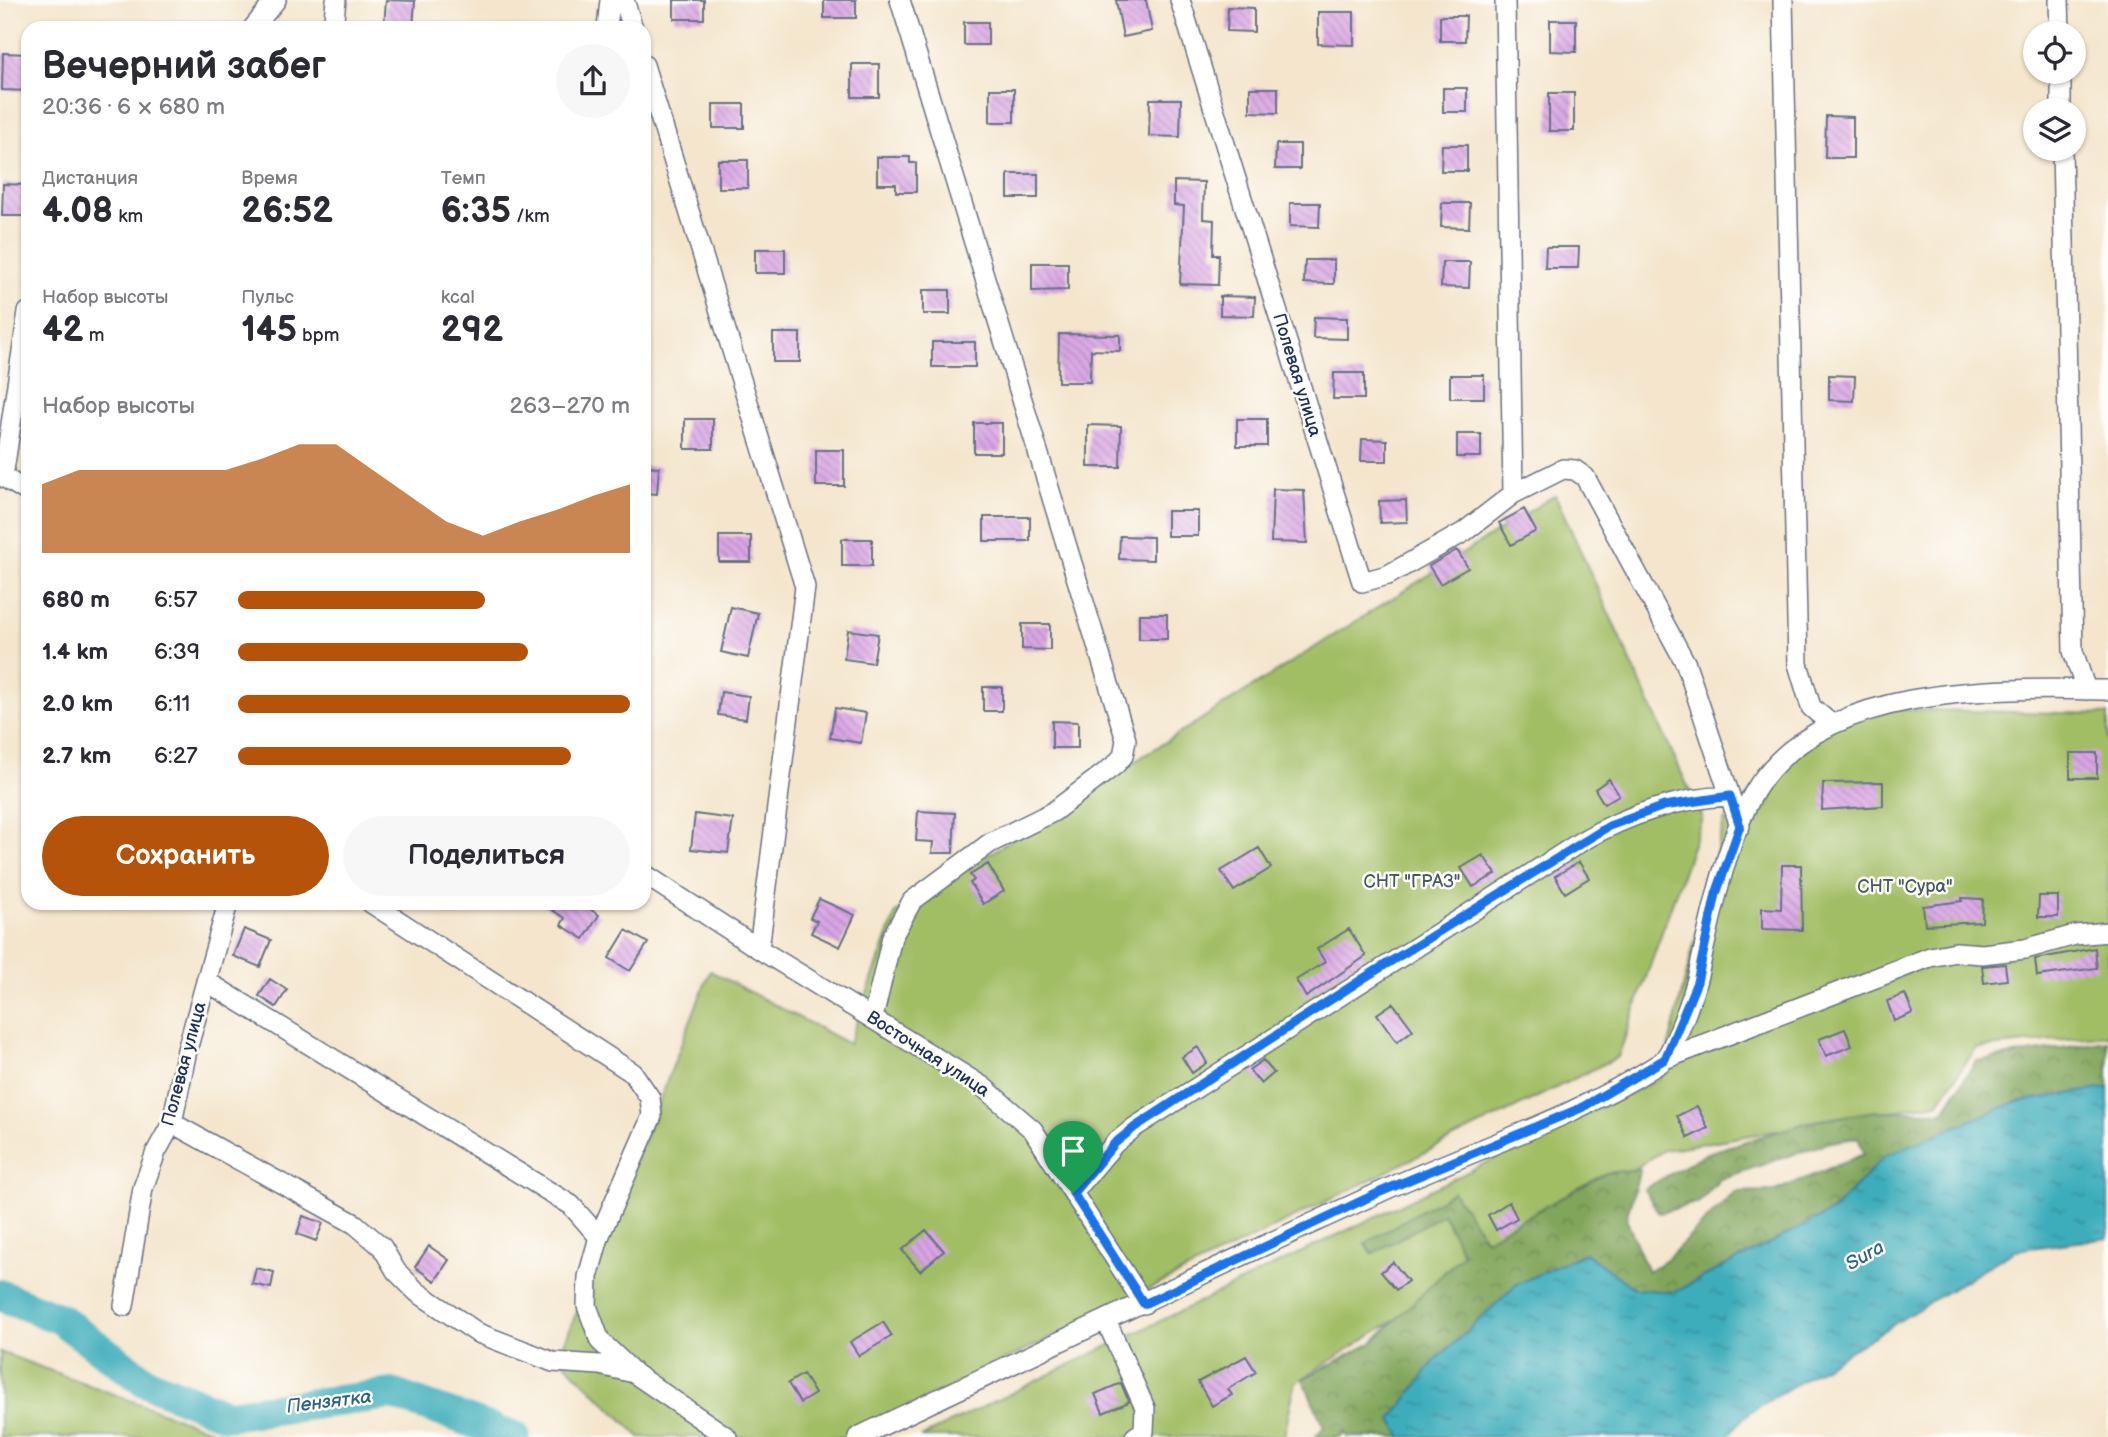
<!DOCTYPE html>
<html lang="ru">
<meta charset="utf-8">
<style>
body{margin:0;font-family:"Balsamiq Sans",sans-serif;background:#f7f7f7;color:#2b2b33;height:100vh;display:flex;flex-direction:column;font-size:26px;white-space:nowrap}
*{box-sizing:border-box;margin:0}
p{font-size:23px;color:#7c7c81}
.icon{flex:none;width:38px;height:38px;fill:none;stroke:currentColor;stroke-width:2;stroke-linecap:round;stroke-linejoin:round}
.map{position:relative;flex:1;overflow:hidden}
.panel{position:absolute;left:21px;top:21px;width:630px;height:889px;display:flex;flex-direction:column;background:#fff;border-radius:21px;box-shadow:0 2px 5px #0004}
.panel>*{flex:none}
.controls{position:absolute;left:2023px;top:21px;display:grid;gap:14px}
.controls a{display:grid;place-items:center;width:63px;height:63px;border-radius:50%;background:#fff;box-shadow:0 2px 5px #0004;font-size:35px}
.pin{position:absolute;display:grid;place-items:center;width:60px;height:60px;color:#fff;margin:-72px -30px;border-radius:50% 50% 50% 0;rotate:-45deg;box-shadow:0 0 7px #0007}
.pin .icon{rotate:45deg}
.round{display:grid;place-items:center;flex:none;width:74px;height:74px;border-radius:37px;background:#f7f7f7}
.summary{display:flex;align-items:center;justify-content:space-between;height:119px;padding:0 21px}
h1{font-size:38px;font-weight:800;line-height:52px}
.metrics{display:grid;grid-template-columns:repeat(3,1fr);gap:10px;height:119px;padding:7px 21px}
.metrics div{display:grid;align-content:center}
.metrics b{font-size:35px;font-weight:800}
.metrics small{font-size:19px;font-weight:400}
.metrics p{font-size:19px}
.chart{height:196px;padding:14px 21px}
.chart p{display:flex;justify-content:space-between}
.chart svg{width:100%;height:126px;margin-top:7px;fill:#b45309;opacity:.7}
.cta{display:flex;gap:14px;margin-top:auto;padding:14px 21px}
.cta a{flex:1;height:80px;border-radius:42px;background:#b45309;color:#fff;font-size:28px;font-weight:800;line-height:80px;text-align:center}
.cta a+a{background:#f7f7f7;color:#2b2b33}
ul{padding:0 21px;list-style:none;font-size:23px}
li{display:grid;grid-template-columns:112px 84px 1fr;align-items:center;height:52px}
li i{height:18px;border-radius:9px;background:#b45309}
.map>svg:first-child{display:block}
.green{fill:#a2be65;stroke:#5e7662;stroke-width:2}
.forest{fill:url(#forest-crowns);stroke:#4e6a5c;stroke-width:2}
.water{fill:url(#water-ripples);stroke:#2c6e8c;stroke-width:2}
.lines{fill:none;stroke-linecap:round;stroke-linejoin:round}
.river{stroke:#3eadbb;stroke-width:32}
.building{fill:url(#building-back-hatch)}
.minor-casing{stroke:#676f84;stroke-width:22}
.minor{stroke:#fff;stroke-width:19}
.route-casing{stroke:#fff;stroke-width:14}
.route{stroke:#1a73e8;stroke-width:9}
.labels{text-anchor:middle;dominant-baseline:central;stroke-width:5;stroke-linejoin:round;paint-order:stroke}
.street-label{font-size:18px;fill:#1b2f5e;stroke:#fdfcf7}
.park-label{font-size:18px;fill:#445a60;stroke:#fdfcf7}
.water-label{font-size:19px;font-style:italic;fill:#296183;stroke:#fdfcf7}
</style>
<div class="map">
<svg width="2108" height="1437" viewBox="0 0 2108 1437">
<defs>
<pattern id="forest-crowns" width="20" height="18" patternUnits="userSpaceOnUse" patternTransform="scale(1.75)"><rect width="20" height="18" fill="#81a55a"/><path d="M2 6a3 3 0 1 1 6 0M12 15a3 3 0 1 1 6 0" fill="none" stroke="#69874e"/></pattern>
<pattern id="water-ripples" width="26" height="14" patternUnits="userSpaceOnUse" patternTransform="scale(1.75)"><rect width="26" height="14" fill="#3eadbb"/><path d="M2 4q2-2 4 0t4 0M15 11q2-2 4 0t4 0" fill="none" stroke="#338d9b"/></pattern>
<pattern id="building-back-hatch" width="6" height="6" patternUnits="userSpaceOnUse" patternTransform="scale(1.75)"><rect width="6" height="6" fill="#daa6e5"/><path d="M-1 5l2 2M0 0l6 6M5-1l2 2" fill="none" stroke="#b088bd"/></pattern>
</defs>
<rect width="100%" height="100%" fill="#fdfcf7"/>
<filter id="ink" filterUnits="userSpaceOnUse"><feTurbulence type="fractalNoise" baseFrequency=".0143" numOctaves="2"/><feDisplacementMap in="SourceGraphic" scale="14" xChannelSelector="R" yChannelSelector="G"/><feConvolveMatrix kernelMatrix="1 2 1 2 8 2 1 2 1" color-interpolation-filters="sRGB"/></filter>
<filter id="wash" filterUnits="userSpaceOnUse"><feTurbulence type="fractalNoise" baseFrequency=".00686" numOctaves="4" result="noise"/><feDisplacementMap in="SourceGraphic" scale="28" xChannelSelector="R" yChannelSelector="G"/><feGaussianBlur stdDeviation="1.57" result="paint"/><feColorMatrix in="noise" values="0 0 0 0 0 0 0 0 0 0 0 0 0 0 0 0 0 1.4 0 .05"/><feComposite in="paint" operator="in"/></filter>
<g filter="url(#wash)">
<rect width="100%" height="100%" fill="#f4e5cc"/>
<!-- green -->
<path class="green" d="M1555,495L1702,818L1618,1057L850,1437H640L559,1357L710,971L849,1044L896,913Z
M1828,708L2108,714V1035L1976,1048L1938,1103L1664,1150L1295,1383L1284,1437H921L1661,1078L1724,822Z
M0,1352L229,1437H0Z"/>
<!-- forest -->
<path class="forest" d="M2108,1041V1088L2016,1102L1886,1155L1831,1212L1674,1292L1635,1289L1585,1253L1517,1284L1434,1362L1391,1420L1402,1437H1347L1345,1431L1340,1437H1315L1324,1427L1303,1379L1372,1343L1463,1254L1443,1214L1372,1254L1365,1243L1453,1192L1486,1239L1606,1173L1640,1169L1626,1219L1648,1272L1668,1258L1735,1192L1775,1191L1864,1154L1858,1137L1827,1143L1720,1179L1699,1202L1659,1213L1644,1189L1707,1153L1809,1122L1875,1111L1943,1112L1976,1061Z"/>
<!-- water -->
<path class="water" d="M2108,1088V1238L2015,1250L1750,1412L1726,1437H1402L1391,1420L1434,1362L1517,1284L1585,1253L1635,1289L1674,1292L1831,1212L1886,1155L2016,1102Z"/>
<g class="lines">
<!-- river -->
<path class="river" d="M0,1295L60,1319L146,1382L226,1415L392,1394L515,1437"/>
</g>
<g id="blocks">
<!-- building -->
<path class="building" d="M386,0L415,1L413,28L384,26Z
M674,0H704V19H674Z
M824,0H856V18H824Z
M1116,0H1146L1152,31L1123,37Z
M1228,7L1254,8V32L1227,31Z
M1318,12H1354V45L1318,44Z
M1440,16H1466L1465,41H1440Z
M1550,20H1576V52L1550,51Z
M964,22H988V45H964Z
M3,53L28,54V91L2,90Z
M852,64H879V97H852Z
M1250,88H1278V113L1250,112Z
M1443,88H1467V112H1443Z
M990,89H1014V122H990Z
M1549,93H1574V131H1549Z
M1150,99H1181L1180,137L1149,136Z
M713,104H744V128H713Z
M1826,116L1853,117V158H1825Z
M1276,144H1300V169H1275Z
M1442,145H1467V171H1441Z
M877,157H910V163H916V192H896V184H877Z
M718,160H748V188H718Z
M1008,174H1038V198H1008Z
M1174,181L1204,182L1203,219L1214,220L1213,255H1219L1218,285L1180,284L1184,206L1174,205Z
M3,184L28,185L27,216H2Z
M1290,203H1320L1319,227L1290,226Z
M1442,203H1470L1469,228L1441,227Z
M1546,247H1579L1578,268H1545Z
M755,249H785V273H755Z
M1305,260H1334V284L1304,283Z
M1442,262H1470L1469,288L1441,287Z
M1032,263H1068V290L1032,291Z
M923,290H950V314H923Z
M1220,296L1255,297L1254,316L1220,315Z
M1314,317L1347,318V339L1313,338Z
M773,333H800V362H773Z
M1059,334L1120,335V351L1091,350L1090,382H1058Z
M932,342H975V367H932Z
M1334,373H1364V399H1333Z
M1450,375H1484V398H1450Z
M1829,375L1855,376L1854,401L1829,400Z
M685,419H713V449H685Z
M1237,419H1267V446H1237Z
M974,423H1002V453H974Z
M1088,425L1121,426L1120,467H1088Z
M1457,434H1481V457H1457Z
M1362,439L1387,440V461H1361Z
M816,450H844V486H816Z
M644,466L659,467L657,494L644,493Z
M1273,489L1304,490L1307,543L1271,542Z
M1406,500L1407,522L1380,523L1379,501Z
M1524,509L1536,531L1511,545L1499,523Z
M1167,511H1198V536H1167Z
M984,517H1030V541H984Z
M719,536H751V562H719Z
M1120,536L1153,537V560L1119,559Z
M842,539H872V566H842Z
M1457,550L1468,568L1440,584L1429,566Z
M731,607L758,613L748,658L721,652Z
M1139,614H1167V639H1139Z
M1022,624H1050V650L1022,649Z
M848,630L878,634L873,663L844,659Z
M983,687H1002V711H983Z
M721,692L749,696L746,719L718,715Z
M835,708L866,713L861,743L830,738Z
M1052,721L1078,722V748H1052Z
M2070,753H2097V778H2070Z
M1609,779L1619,795L1604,804L1595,789Z
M1883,782V806L1822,810L1823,783Z
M918,811L955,813L953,853H932L933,842L916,841Z
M695,814L733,819L728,853L691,849Z
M1259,848L1271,868L1234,891L1221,871Z
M1483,855L1496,874L1473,887L1461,868Z
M1579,862L1589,878L1565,893L1555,876Z
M988,864L1004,891L983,904L970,883L974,880L970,875Z
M1782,865H1801L1802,930L1762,929V908L1781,909Z
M2039,896H2058V917H2038Z
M1962,898L1983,899L1982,922L1925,925L1923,906L1962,901Z
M819,899L855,915L840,947L811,933L817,921L810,918Z
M541,903H580L599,915L584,939L561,925L565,918Z
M244,929L271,940L260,967L233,956Z
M1349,929L1366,956L1306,997L1296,980L1325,962L1317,949Z
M626,930L648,943L630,971L609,958Z
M2095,948L2097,968L2037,976L2035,959Z
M2005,964L2007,980L1984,983L1982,966Z
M270,979L287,990L276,1007L259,996Z
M1905,994L1913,1013L1894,1021L1887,1001Z
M1393,1003L1413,1030L1397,1042L1377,1014Z
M1845,1029L1852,1046L1826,1056L1819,1039Z
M1198,1047L1207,1063L1192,1073L1182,1057Z
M1263,1060L1274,1073L1261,1084L1249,1070Z
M1697,1106L1708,1128L1688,1138L1677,1116Z
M1509,1202L1517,1218L1496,1230L1488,1215Z
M303,1216L323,1223L316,1241L297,1234Z
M926,1230L944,1251L920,1271L902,1250Z
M429,1246L449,1260L435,1281L415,1267Z
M1393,1262L1408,1281L1396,1290L1381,1272Z
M256,1268L274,1272L271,1288L252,1284Z
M883,1322L892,1336L859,1356L850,1342Z
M1246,1356L1256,1372L1228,1389L1232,1395L1212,1406L1198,1382Z
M803,1374L815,1394L800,1403L788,1383Z
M1121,1383L1129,1402L1103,1413L1095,1394Z"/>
</g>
</g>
<g filter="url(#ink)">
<use href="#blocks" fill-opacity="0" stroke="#676f84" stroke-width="2"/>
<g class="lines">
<defs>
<path id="minor" d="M624,0L633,28
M1180,0L1362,582L1388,575L1464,532L1513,494L1563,469L1575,470L1585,477L1686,664L1740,826
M1505,0L1513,494
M1783,0L1798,664L1811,707L1831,724
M2059,0L2060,33
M253,28L276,0
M333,28L336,0
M607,28L610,0
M644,65L805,587L759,949
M2061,72V110
M2062,149L2073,651L2086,690
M0,475L28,492
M3,477L28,312
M644,874L759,949L982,1086L1033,1130L1144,1304
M371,903L633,1073L650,1098L652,1116L599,1237L588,1277L587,1306L600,1341L635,1374L727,1437
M206,981L571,1205L599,1237
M873,1018L892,937L912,901L990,843L1053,812L1115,765L1123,756L1126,740L900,0
M1665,1059L1930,957L1956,952L1982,954L2025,949L2075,935L2108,932
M172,1123L355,1224L382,1247L396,1271L417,1292L478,1333L553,1362L600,1365L634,1373
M1073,1193L1115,1143L1135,1127L1582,841C1627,815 1678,798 1730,796
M124,1306L143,1188L156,1152L172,1123L187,1050L228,903
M1106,1320L1145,1408L1144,1431L1135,1437
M858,1437C1030,1356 1202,1273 1376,1194C1471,1150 1572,1120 1660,1063C1674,1054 1695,989 1699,971C1711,917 1727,838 1755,791C1820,683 1998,688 2108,690"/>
</defs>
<!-- minor casing -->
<use href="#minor" class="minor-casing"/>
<!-- minor -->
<use href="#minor" class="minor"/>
</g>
</g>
<g class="lines" filter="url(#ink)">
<defs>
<path id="route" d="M1730,796L1740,826L1716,894L1697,982L1665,1059L1581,1108L1378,1193L1144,1304L1073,1193L1115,1143L1135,1127L1364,978L1609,826L1664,806Z"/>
</defs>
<!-- route casing -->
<use href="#route" class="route-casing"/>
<!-- route -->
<use href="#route" class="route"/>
</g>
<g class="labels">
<!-- street labels -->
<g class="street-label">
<text transform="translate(1297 375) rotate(73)">Полевая улица</text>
<text transform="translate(928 1054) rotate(33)">Восточная улица</text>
<text transform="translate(184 1064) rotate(-75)">Полевая улица</text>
</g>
<!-- park labels -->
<g class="park-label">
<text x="1412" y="881">СНТ "ГРАЗ"</text>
<text x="1905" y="886">СНТ "Сура"</text>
</g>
<!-- water labels -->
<g class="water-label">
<text transform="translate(1865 1256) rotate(-30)">Sura</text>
<text transform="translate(329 1402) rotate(-7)">Пензятка</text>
</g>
</g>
</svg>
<div class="controls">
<a><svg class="icon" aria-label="locate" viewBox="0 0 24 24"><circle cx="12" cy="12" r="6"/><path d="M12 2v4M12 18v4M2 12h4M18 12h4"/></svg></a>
<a><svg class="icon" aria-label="layers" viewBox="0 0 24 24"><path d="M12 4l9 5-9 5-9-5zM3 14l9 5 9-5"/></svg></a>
</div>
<div class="pin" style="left:1073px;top:1193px;background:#1e9e55"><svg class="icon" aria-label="arrive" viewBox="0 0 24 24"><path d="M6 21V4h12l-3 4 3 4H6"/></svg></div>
<section class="panel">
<div class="summary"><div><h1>Вечерний забег</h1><p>20:36 · 6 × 680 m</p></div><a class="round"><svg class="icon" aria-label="share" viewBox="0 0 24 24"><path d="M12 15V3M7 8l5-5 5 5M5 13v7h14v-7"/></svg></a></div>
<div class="metrics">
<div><p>Дистанция</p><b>4.08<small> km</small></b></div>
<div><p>Время</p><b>26:52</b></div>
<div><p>Темп</p><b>6:35<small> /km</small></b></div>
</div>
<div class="metrics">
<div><p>Набор высоты</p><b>42<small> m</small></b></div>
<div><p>Пульс</p><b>145<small> bpm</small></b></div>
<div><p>kcal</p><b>292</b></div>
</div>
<div class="chart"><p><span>Набор высоты</span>263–270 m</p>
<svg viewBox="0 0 160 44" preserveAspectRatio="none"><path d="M0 44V20L10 15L20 15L30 15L40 15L50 15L60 11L70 6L80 6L90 15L100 24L110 33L120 38L130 33L140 29L150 24L160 20V44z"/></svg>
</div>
<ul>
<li><b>680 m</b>6:57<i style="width:63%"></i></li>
<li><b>1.4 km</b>6:39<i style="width:74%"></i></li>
<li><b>2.0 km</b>6:11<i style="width:100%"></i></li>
<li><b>2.7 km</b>6:27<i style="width:85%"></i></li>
</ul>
<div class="cta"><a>Сохранить</a><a>Поделиться</a></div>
</section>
</div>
